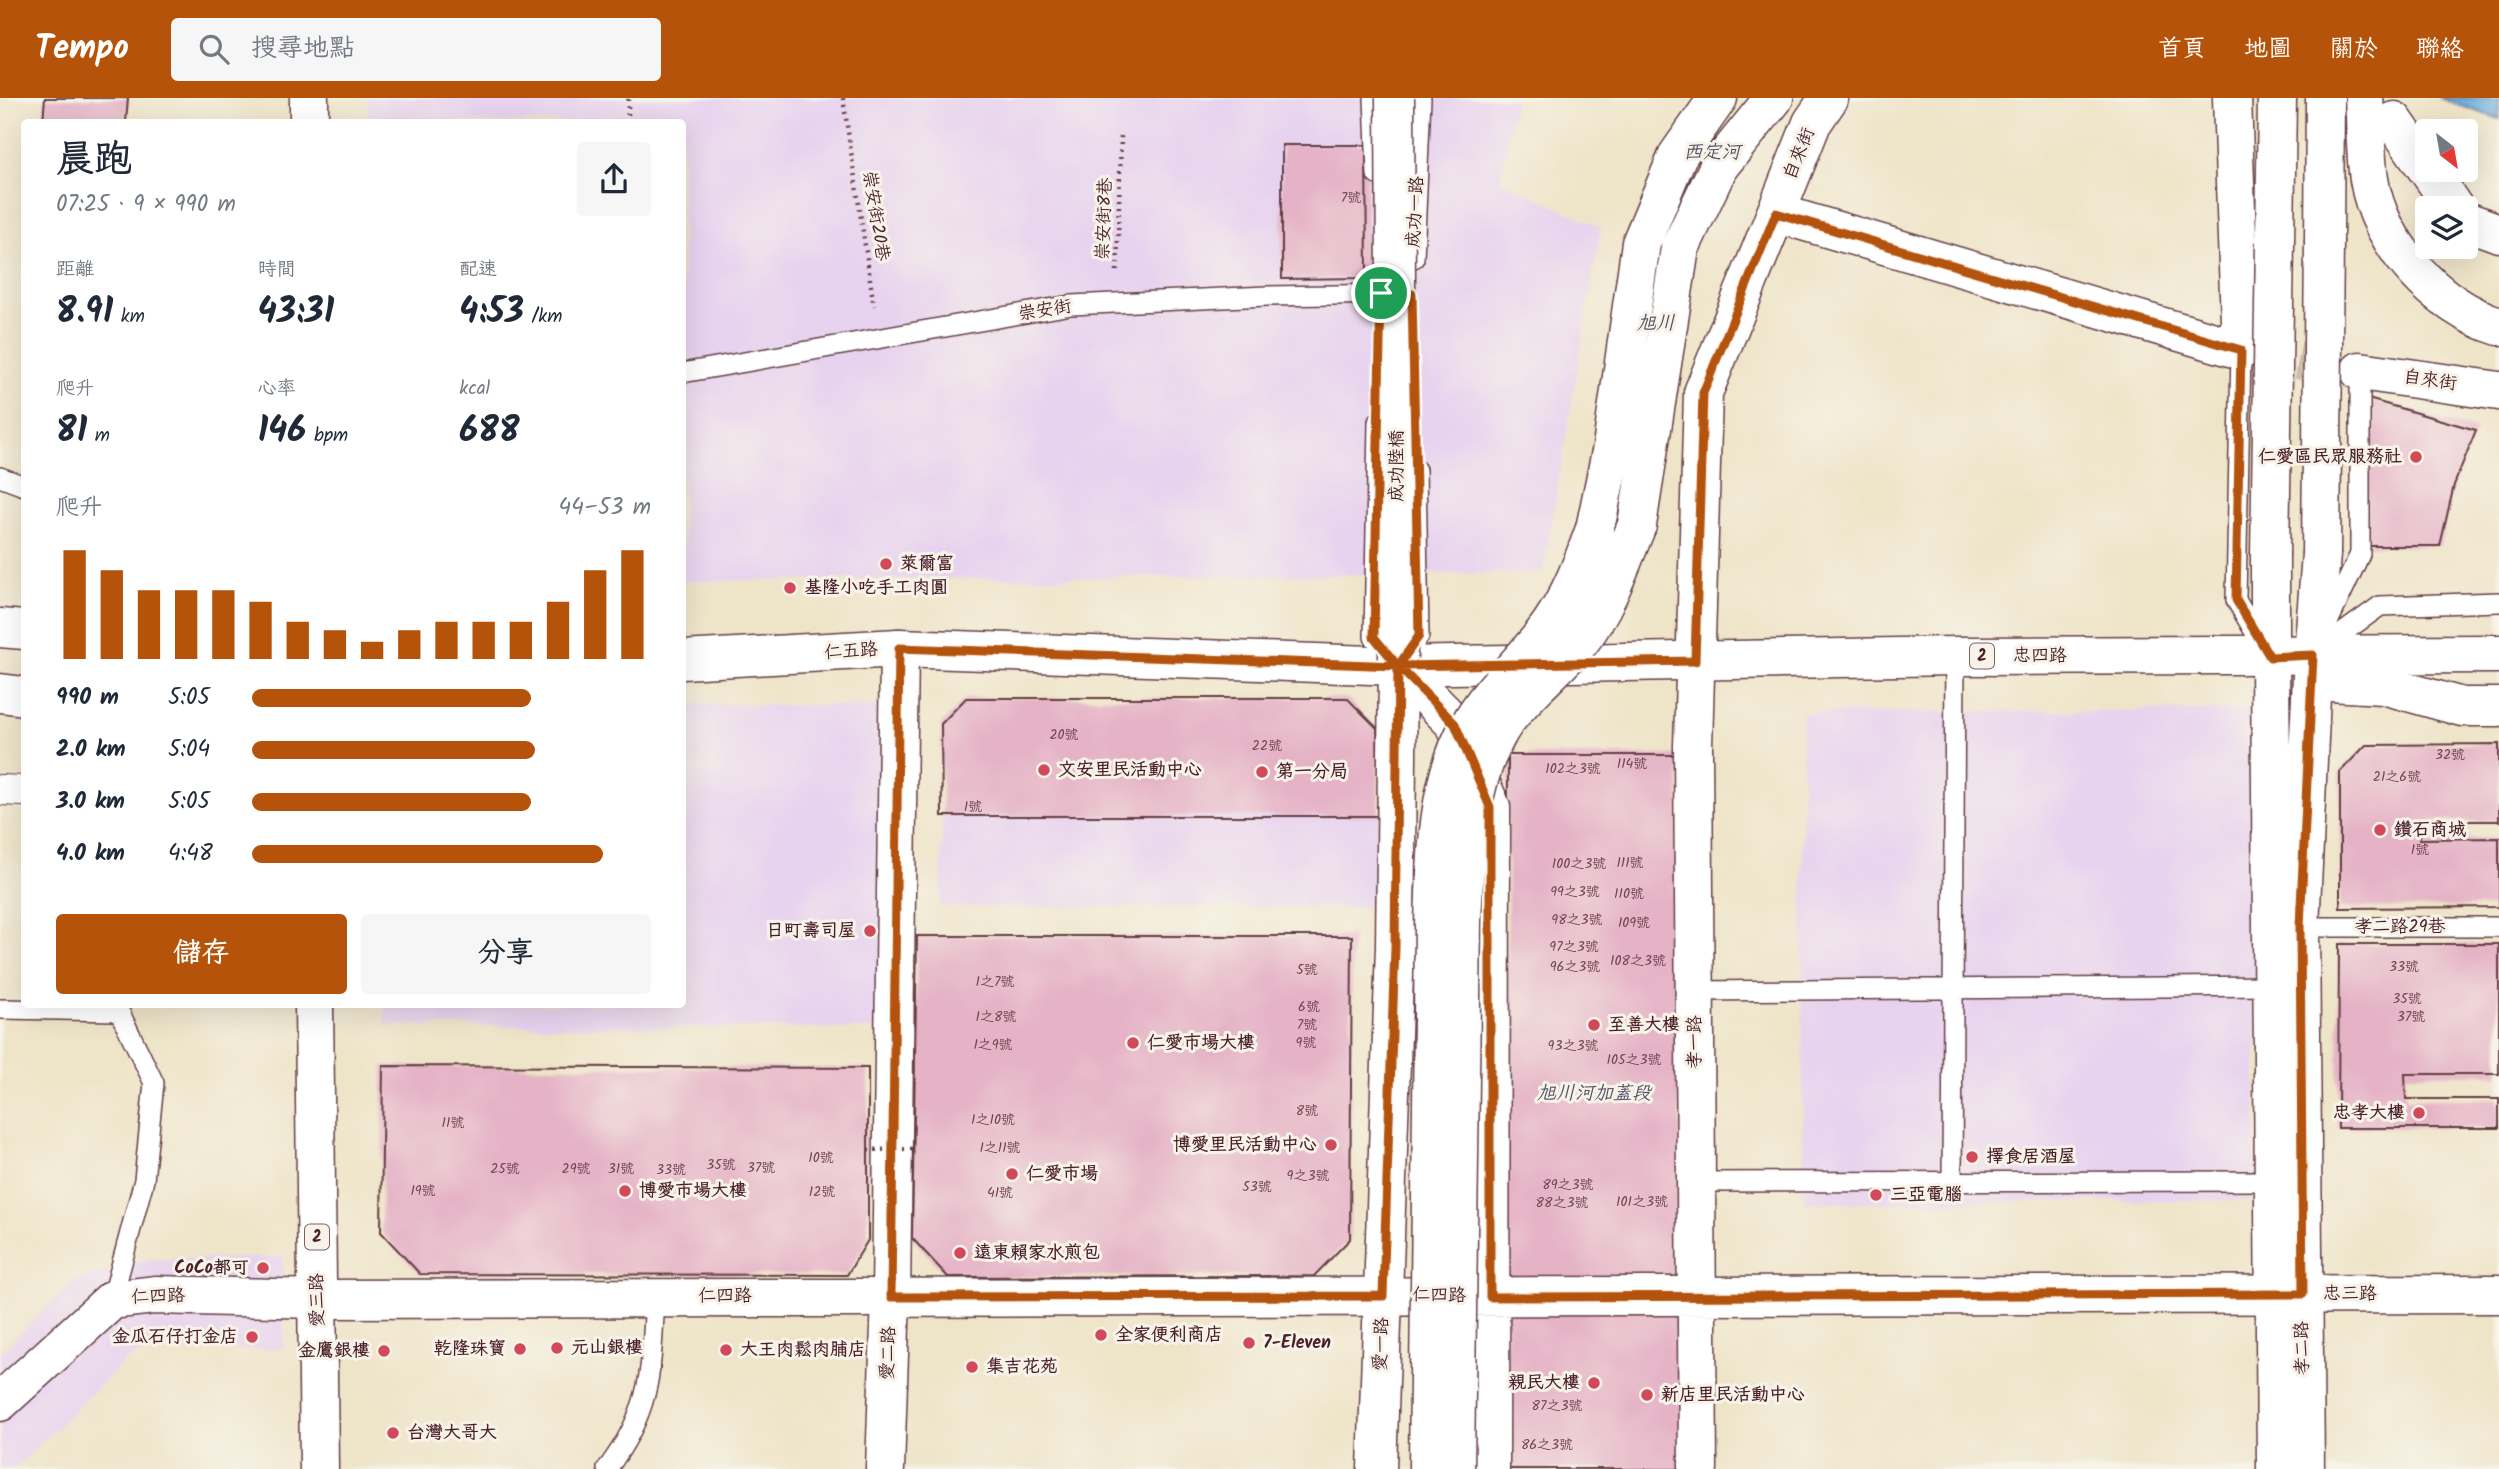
<!DOCTYPE html>
<html lang="zh-TW">
<meta charset="utf-8">
<style>
body{margin:0;font-family:Kalam,"LXGW WenKai TC",sans-serif;background:#f6f6f7;color:#1f2937;height:100vh;display:flex;flex-direction:column;font-size:26px;white-space:nowrap}
*{box-sizing:border-box;margin:0}
p{font-size:23px;color:#747a83}
.icon{flex:none;width:38px;height:38px;fill:none;stroke:currentColor;stroke-width:2;stroke-linecap:round;stroke-linejoin:round}
.map{position:relative;flex:1;overflow:hidden}
.drawer{position:absolute;left:21px;top:21px;width:665px;height:889px;display:flex;flex-direction:column;background:#fff;border-radius:7px;box-shadow:0 7px 28px #0002}
.drawer>*{flex:none}
.needle{width:46px;rotate:149deg}
.controls{position:absolute;left:2415px;top:21px;display:grid;gap:14px}
.controls a{display:grid;place-items:center;width:63px;height:63px;border-radius:7px;background:#fff;box-shadow:0 7px 28px #0002;font-size:35px}
.pin{position:absolute;display:grid;place-items:center;width:60px;height:60px;color:#fff;margin:-30px;border:4px solid #fff;border-radius:50%;box-shadow:0 2px 7px #0007}
.round{display:grid;place-items:center;flex:none;width:74px;height:74px;border-radius:7px;background:#f6f6f7}
.head{display:flex;align-items:center;justify-content:space-between;height:119px;padding:0 35px}
h1{font-size:38px;font-weight:600;line-height:52px}
.figures{display:grid;grid-template-columns:repeat(3,1fr);gap:10px;height:119px;padding:7px 35px}
.figures div{display:grid;align-content:center}
.figures b{font-size:35px;font-weight:600}
.figures small{font-size:19px;font-weight:400}
.figures p{font-size:19px}
.chart{height:196px;padding:14px 35px}
.chart p{display:flex;justify-content:space-between}
.chart svg{width:100%;height:126px;margin-top:7px;stroke:#b45309;stroke-width:6}
.action{display:flex;gap:14px;margin-top:auto;padding:14px 35px}
.action a{flex:1;height:80px;border-radius:7px;background:#b45309;color:#fff;font-size:28px;font-weight:600;line-height:80px;text-align:center}
.action a+a{background:#f6f6f7;color:#1f2937}
ul{padding:0 35px;list-style:none;font-size:23px}
li{display:grid;grid-template-columns:112px 84px 1fr;align-items:center;height:52px}
li i{height:18px;border-radius:9px;background:#b45309}
header{display:flex;align-items:center;gap:42px;box-sizing:border-box;height:98px;padding:0 35px;background:#b45309;color:#fff}
header strong{font-size:33px}
nav{display:flex;gap:38px;margin-inline-start:auto;font-size:24px}
.search{width:490px;height:63px;background:#f6f6f7;display:flex;align-items:center;gap:18px;box-sizing:border-box;padding:0 24px;border-radius:7px;color:#747a83;font-size:26px}
.map>svg:first-child{display:block}
.built{fill:#e7d2ef}
.water{fill:#6baddf;stroke:#5a6685;stroke-width:2}
.pier{fill:#eee4c8}
.building{fill:#e5b2c6}
.lines{fill:none;stroke-linecap:round;stroke-linejoin:round}
.minor-tunnel{stroke:#cdbda9;stroke-width:38;stroke-dasharray:38 19;stroke-linecap:butt}
.service-casing{stroke:#633d43;stroke-width:22}
.pedestrian-casing{stroke:#633d43;stroke-width:32}
.minor-casing{stroke:#633d43;stroke-width:41}
.tertiary-casing{stroke:#633d43;stroke-width:41}
.primary-casing{stroke:#633d43;stroke-width:41}
.motorway-casing{stroke:#633d43;stroke-width:41}
.path{stroke:#633d43;stroke-width:4.5;stroke-dasharray:2 5;stroke-linecap:butt}
.service{stroke:#fff;stroke-width:19}
.pedestrian{stroke:#fff;stroke-width:30}
.minor{stroke:#fff;stroke-width:38}
.tertiary{stroke:#fff;stroke-width:38}
.primary{stroke:#fff;stroke-width:38}
.motorway{stroke:#fff;stroke-width:38}
.tertiary-bridge-casing{stroke:#633d43;stroke-width:41;stroke-linecap:butt}
.motorway-bridge-casing{stroke:#633d43;stroke-width:41;stroke-linecap:butt}
.path-bridge{stroke:#633d43;stroke-width:4.5;stroke-dasharray:2 5;stroke-linecap:butt}
.tertiary-bridge{stroke:#fff;stroke-width:38}
.motorway-bridge{stroke:#fff;stroke-width:38}
.route-casing{stroke:#fff;stroke-width:14}
.route{stroke:#b45309;stroke-width:9}
.poi-dot{fill:#d1495b;stroke:#f7f3e8;stroke-width:2.5}
.labels{text-anchor:middle;dominant-baseline:central;stroke-width:6;stroke-linejoin:round;paint-order:stroke}
.number-label{font-size:14px;fill:#714452}
.shield{fill:#f7f3e8;stroke:#7e5f64;stroke-width:2}
.shield-label{font-size:16px;font-weight:bold;fill:#4a1f2b}
.street-label{font-size:18px;fill:#4a1f2b;stroke:#f7f3e8}
.poi-label{font-size:18px;font-weight:bold;fill:#4a1f2b;stroke:#f7f3e8;text-anchor:start}
.water-label{font-size:19px;font-style:italic;fill:#56516a;stroke:#f7f3e8}
</style>
<header>
<strong>Tempo</strong>
<div class="search"><svg class="icon" aria-label="search" viewBox="0 0 24 24"><circle cx="10" cy="10" r="6"/><path d="M15 15l6 6"/></svg>搜尋地點</div>
<nav><a>首頁</a><a>地圖</a><a>關於</a><a>聯絡</a></nav>
</header>
<div class="map">
<svg width="2499" height="1371" viewBox="0 0 2499 1371">
<rect width="100%" height="100%" fill="#f7f3e8"/>
<filter id="ink" filterUnits="userSpaceOnUse"><feTurbulence type="fractalNoise" baseFrequency=".0143" numOctaves="2"/><feDisplacementMap in="SourceGraphic" scale="14" xChannelSelector="R" yChannelSelector="G"/><feConvolveMatrix kernelMatrix="1 2 1 2 8 2 1 2 1" color-interpolation-filters="sRGB"/></filter>
<filter id="wash" filterUnits="userSpaceOnUse"><feTurbulence type="fractalNoise" baseFrequency=".00686" numOctaves="4" result="noise"/><feDisplacementMap in="SourceGraphic" scale="28" xChannelSelector="R" yChannelSelector="G"/><feGaussianBlur stdDeviation="1.57" result="paint"/><feColorMatrix in="noise" values="0 0 0 0 0 0 0 0 0 0 0 0 0 0 0 0 0 1.4 0 .05"/><feComposite in="paint" operator="in"/></filter>
<g filter="url(#wash)">
<rect width="100%" height="100%" fill="#eee4c8"/>
<!-- built -->
<path class="built" d="M368,0H1515L1500,82L1601,130L1543,475L683,483L682,24H368Z
M683,606L887,608L884,931L385,927V907L682,906Z
M2256,612V1102L1803,1105L1802,615Z
M942,718H1379V809H941Z
M283,1159L284,1251L149,1253L127,1261L14,1371H0V1255L73,1184L143,1162Z"/>
<!-- water -->
<path class="water" d="M2439,0H2499V21Z"/>
<!-- pier -->
<path class="pier" d="M1659,468L1660,620L1679,650V657H1508V653L1552,620V469Z"/>
<g id="blocks">
<!-- building -->
<path class="building" d="M45,0H128L126,24H43Z
M1282,47H1366L1367,180L1282,181Z
M2368,301L2476,332L2454,387L2440,448H2367Z
M966,600H1347L1377,630L1379,718H942L941,626Z
M2499,646V723H2420V741L2499,740V809L2340,810V674L2366,647Z
M1508,657H1679L1681,1371H1506Z
M917,838H1352L1350,1141L1314,1178L948,1179L912,1140Z
M2339,846H2499V976H2405L2406,1001H2499V1030H2338Z
M383,968L868,970V1142L847,1177L420,1176L381,1134Z"/>
</g>
</g>
<g filter="url(#ink)">
<use href="#blocks" fill-opacity="0" stroke="#633d43" stroke-width="2"/>
<g class="lines">
<!-- minor-tunnel -->
<path class="minor-tunnel" d="M2242,252L2355,272"/>
<defs>
<path id="service" d="M1374,0L1377,77
M1414,160L1421,0
M2241,252L2236,502L2263,548
M682,275L1071,207L1267,198L1401,196
M1378,324L1374,539L1398,568L1419,538L1416,372
M0,379L24,388
M2325,531L2360,456V273
M2319,552L2380,508L2499,504
M2300,829H2499
M1695,893L2271,888
M0,911L119,913L154,985L144,1082L112,1202
M1696,1084L2274,1083
M1952,1084L1955,558
M607,1371C653,1310 651,1271 655,1198"/>
<path id="pedestrian" d="M0,692L24,693"/>
<path id="minor" d="M309,0V24
M2394,23L2427,71
M2428,72L2454,110
M1776,115L1812,25L1829,0
M2466,123L2499,135
M2360,273L2499,293
M1398,568L1455,626L1491,709L1490,1371
M2312,583L2383,587L2462,609H2499
M0,1304L112,1202L155,1197L318,1201L2499,1196
M885,1371L891,1199L899,550
M1377,1371L1395,849L1398,568
M1698,1371L1693,648L1703,295L1776,115L2241,252L2232,0"/>
<path id="tertiary" d="M2270,559L2276,1371
M2305,1371L2300,829L2313,557"/>
<path id="primary" d="M0,530L24,532
M682,562L899,550L1398,568L1955,558L2499,556
M0,595L24,598
M314,906L319,1371"/>
<path id="motorway" d="M2364,0C2366,27 2365,54 2369,81C2379,146 2437,209 2499,228
M2324,142L2325,0
M2275,144L2277,0
M1637,427L1680,150L1719,68L1774,0
M1595,431L1612,349L1641,145L1678,57L1718,0
M2270,457V559
M2313,557L2321,456"/>
</defs>
<!-- service casing -->
<use href="#service" class="service-casing"/>
<!-- pedestrian casing -->
<use href="#pedestrian" class="pedestrian-casing"/>
<!-- minor casing -->
<use href="#minor" class="minor-casing"/>
<!-- tertiary casing -->
<use href="#tertiary" class="tertiary-casing"/>
<!-- primary casing -->
<use href="#primary" class="primary-casing"/>
<!-- motorway casing -->
<use href="#motorway" class="motorway-casing"/>
<!-- path -->
<path class="path" d="M843,0L874,208
M628,24V0
M1117,173L1121,38"/>
<!-- service -->
<use href="#service" class="service"/>
<!-- pedestrian -->
<use href="#pedestrian" class="pedestrian"/>
<!-- minor -->
<use href="#minor" class="minor"/>
<!-- tertiary -->
<use href="#tertiary" class="tertiary"/>
<!-- primary -->
<use href="#primary" class="primary"/>
<!-- motorway -->
<use href="#motorway" class="motorway"/>
<defs>
<path id="tertiary-bridge" d="M1395,0L1398,568"/>
<path id="motorway-bridge" d="M2321,456L2324,142
M2270,457L2275,144
M1428,1371L1434,828C1436,761 1436,680 1473,621C1494,587 1527,560 1550,527C1571,497 1583,464 1595,431
M1455,1371L1462,825C1465,760 1466,691 1499,633C1517,602 1558,571 1581,542C1607,508 1621,466 1637,427"/>
</defs>
<!-- tertiary-bridge casing -->
<use href="#tertiary-bridge" class="tertiary-bridge-casing"/>
<!-- motorway-bridge casing -->
<use href="#motorway-bridge" class="motorway-bridge-casing"/>
<!-- path-bridge -->
<path class="path-bridge" d="M868,1052L913,1051"/>
<!-- tertiary-bridge -->
<use href="#tertiary-bridge" class="tertiary-bridge"/>
<!-- motorway-bridge -->
<use href="#motorway-bridge" class="motorway-bridge"/>
</g>
</g>
<g class="lines" filter="url(#ink)">
<defs>
<path id="route" d="M1381,195L1374,539L1398,568L1395,849L1383,1198L891,1199L899,550L1398,568L1455,626L1490,709V1199L2303,1196L2300,829L2313,557L2270,559L2236,502L2241,252L1776,115L1703,295L1695,563L1398,568L1419,538L1412,196L1381,195"/>
</defs>
<!-- route casing -->
<use href="#route" class="route-casing"/>
<!-- route -->
<use href="#route" class="route"/>
</g>
<!-- markers -->
<g class="poi-dot">
<circle cx="2416" cy="359" r="7"/>
<circle cx="886" cy="466" r="7"/>
<circle cx="790" cy="490" r="7"/>
<circle cx="1044" cy="672" r="7"/>
<circle cx="1262" cy="674" r="7"/>
<circle cx="2380" cy="732" r="7"/>
<circle cx="870" cy="833" r="7"/>
<circle cx="1594" cy="927" r="7"/>
<circle cx="1133" cy="945" r="7"/>
<circle cx="2419" cy="1015" r="7"/>
<circle cx="1331" cy="1047" r="7"/>
<circle cx="1972" cy="1059" r="7"/>
<circle cx="1012" cy="1076" r="7"/>
<circle cx="625" cy="1093" r="7"/>
<circle cx="1876" cy="1097" r="7"/>
<circle cx="960" cy="1155" r="7"/>
<circle cx="263" cy="1170" r="7"/>
<circle cx="1101" cy="1237" r="7"/>
<circle cx="252" cy="1239" r="7"/>
<circle cx="1249" cy="1245" r="7"/>
<circle cx="557" cy="1250" r="7"/>
<circle cx="520" cy="1251" r="7"/>
<circle cx="726" cy="1252" r="7"/>
<circle cx="384" cy="1253" r="7"/>
<circle cx="972" cy="1269" r="7"/>
<circle cx="1594" cy="1285" r="7"/>
<circle cx="1647" cy="1297" r="7"/>
<circle cx="393" cy="1335" r="7"/>
</g>
<g class="labels">
<!-- number labels -->
<g class="number-label">
<text x="1351" y="100">7號</text>
<text x="1064" y="637">20號</text>
<text x="1267" y="648">22號</text>
<text x="2450" y="657">32號</text>
<text x="1632" y="666">114號</text>
<text x="1573" y="671">102之3號</text>
<text x="2397" y="679">21之6號</text>
<text x="973" y="709">1號</text>
<text x="2420" y="752">1號</text>
<text x="1630" y="765">111號</text>
<text x="1579" y="766">100之3號</text>
<text x="1575" y="794">99之3號</text>
<text x="1629" y="796">110號</text>
<text x="1577" y="822">98之3號</text>
<text x="1634" y="825">109號</text>
<text x="1574" y="849">97之3號</text>
<text x="1638" y="863">108之3號</text>
<text x="1575" y="869">96之3號</text>
<text x="2404" y="869">33號</text>
<text x="1307" y="872">5號</text>
<text x="995" y="884">1之7號</text>
<text x="2407" y="901">35號</text>
<text x="1309" y="909">6號</text>
<text x="996" y="919">1之8號</text>
<text x="2411" y="919">37號</text>
<text x="1307" y="927">7號</text>
<text x="1306" y="945">9號</text>
<text x="993" y="947">1之9號</text>
<text x="1573" y="948">93之3號</text>
<text x="1634" y="962">105之3號</text>
<text x="1307" y="1013">8號</text>
<text x="993" y="1022">1之10號</text>
<text x="453" y="1025">11號</text>
<text x="1000" y="1050">1之11號</text>
<text x="821" y="1060">10號</text>
<text x="721" y="1067">35號</text>
<text x="761" y="1070">37號</text>
<text x="505" y="1071">25號</text>
<text x="576" y="1071">29號</text>
<text x="621" y="1071">31號</text>
<text x="671" y="1072">33號</text>
<text x="1308" y="1078">9之3號</text>
<text x="1568" y="1087">89之3號</text>
<text x="1257" y="1089">53號</text>
<text x="423" y="1093">19號</text>
<text x="822" y="1094">12號</text>
<text x="1000" y="1095">41號</text>
<text x="1642" y="1104">101之3號</text>
<text x="1562" y="1105">88之3號</text>
<text x="1557" y="1308">87之3號</text>
<text x="1547" y="1347">86之3號</text>
</g>
<!-- shield labels -->
<g class="shield">
<rect x="1970" y="545.5" width="24" height="25" rx="5"/>
<rect x="305" y="1126.5" width="24" height="25" rx="5"/>
</g>
<g class="shield-label">
<text x="1982" y="558">2</text>
<text x="317" y="1139">2</text>
</g>
<!-- street labels -->
<g class="street-label">
<text transform="translate(1800 56) rotate(-68)">自來街</text>
<text transform="translate(1416 114) rotate(-87)">成功一路</text>
<text transform="translate(875 118) rotate(81)">崇安街20巷</text>
<text transform="translate(1105 121) rotate(-88)">崇安街8巷</text>
<text transform="translate(1045 213) rotate(-9)">崇安街</text>
<text transform="translate(2430 283) rotate(8)">自來街</text>
<text transform="translate(1397 368) rotate(-90)">成功陸橋</text>
<text transform="translate(851 554) rotate(-4)">仁五路</text>
<text x="2040" y="558">忠四路</text>
<text x="2400" y="829">孝二路29巷</text>
<text transform="translate(1695 944) rotate(-90)">孝一路</text>
<text x="2350" y="1196">忠三路</text>
<text x="725" y="1198">仁四路</text>
<text transform="translate(1439 1198) rotate(1)">仁四路</text>
<text transform="translate(158 1199) rotate(-2)">仁四路</text>
<text transform="translate(318 1202) rotate(-91)">愛三路</text>
<text transform="translate(1382 1246) rotate(-88)">愛一路</text>
<text transform="translate(2303 1250) rotate(-91)">孝二路</text>
<text transform="translate(889 1255) rotate(-88)">愛二路</text>
</g>
<!-- poi labels -->
<g class="poi-label">
<text x="2402" y="359" text-anchor="end">仁愛區民眾服務社</text>
<text x="900" y="466">萊爾富</text>
<text x="804" y="490">基隆小吃手工肉圓</text>
<text x="1058" y="672">文安里民活動中心</text>
<text x="1276" y="674">第一分局</text>
<text x="2394" y="732">鑽石商城</text>
<text x="856" y="833" text-anchor="end">日町壽司屋</text>
<text x="1608" y="927">至善大樓</text>
<text x="1147" y="945">仁愛市場大樓</text>
<text x="2405" y="1015" text-anchor="end">忠孝大樓</text>
<text x="1317" y="1047" text-anchor="end">博愛里民活動中心</text>
<text x="1986" y="1059">擇食居酒屋</text>
<text x="1026" y="1076">仁愛市場</text>
<text x="639" y="1093">博愛市場大樓</text>
<text x="1890" y="1097">三亞電腦</text>
<text x="974" y="1155">遠東賴家水煎包</text>
<text x="249" y="1170" text-anchor="end">CoCo都可</text>
<text x="1115" y="1237">全家便利商店</text>
<text x="238" y="1239" text-anchor="end">金瓜石仔打金店</text>
<text x="1263" y="1245">7-Eleven</text>
<text x="571" y="1250">元山銀樓</text>
<text x="506" y="1251" text-anchor="end">乾隆珠寶</text>
<text x="740" y="1252">大王肉鬆肉脯店</text>
<text x="370" y="1253" text-anchor="end">金鷹銀樓</text>
<text x="986" y="1269">集吉花苑</text>
<text x="1580" y="1285" text-anchor="end">親民大樓</text>
<text x="1661" y="1297">新店里民活動中心</text>
<text x="407" y="1335">台灣大哥大</text>
</g>
<!-- water labels -->
<g class="water-label">
<text x="1712" y="55">西定河</text>
<text x="1656" y="226">旭川</text>
<text x="1594" y="996">旭川河加蓋段</text>
</g>
</g>
</svg>
<div class="controls">
<a><svg class="needle" viewBox="-14 -14 28 28"><path d="M0-13l5 13h-10z" fill="#e53935"/><path d="M0 13l5-13h-10z" fill="#747a83"/></svg></a>
<a><svg class="icon" aria-label="layers" viewBox="0 0 24 24"><path d="M12 4l9 5-9 5-9-5zM3 14l9 5 9-5"/></svg></a>
</div>
<div class="pin" style="left:1381px;top:195px;background:#1e9e55"><svg class="icon" aria-label="arrive" viewBox="0 0 24 24"><path d="M6 21V4h12l-3 4 3 4H6"/></svg></div>
<section class="drawer">
<div class="head"><div><h1>晨跑</h1><p>07:25 · 9 × 990 m</p></div><a class="round"><svg class="icon" aria-label="share" viewBox="0 0 24 24"><path d="M12 15V3M7 8l5-5 5 5M5 13v7h14v-7"/></svg></a></div>
<div class="figures">
<div><p>距離</p><b>8.91<small> km</small></b></div>
<div><p>時間</p><b>43:31</b></div>
<div><p>配速</p><b>4:53<small> /km</small></b></div>
</div>
<div class="figures">
<div><p>爬升</p><b>81<small> m</small></b></div>
<div><p>心率</p><b>146<small> bpm</small></b></div>
<div><p>kcal</p><b>688</b></div>
</div>
<div class="chart"><p><span>爬升</span>44–53 m</p>
<svg viewBox="0 0 160 44" preserveAspectRatio="none"><path d="M5 44V6M15 44V13M25 44V20M35 44V20M45 44V20M55 44V24M65 44V31M75 44V34M85 44V38M95 44V34M105 44V31M115 44V31M125 44V31M135 44V24M145 44V13M155 44V6"/></svg>
</div>
<ul>
<li><b>990 m</b>5:05<i style="width:70%"></i></li>
<li><b>2.0 km</b>5:04<i style="width:71%"></i></li>
<li><b>3.0 km</b>5:05<i style="width:70%"></i></li>
<li><b>4.0 km</b>4:48<i style="width:88%"></i></li>
</ul>
<div class="action"><a>儲存</a><a>分享</a></div>
</section>
</div>
